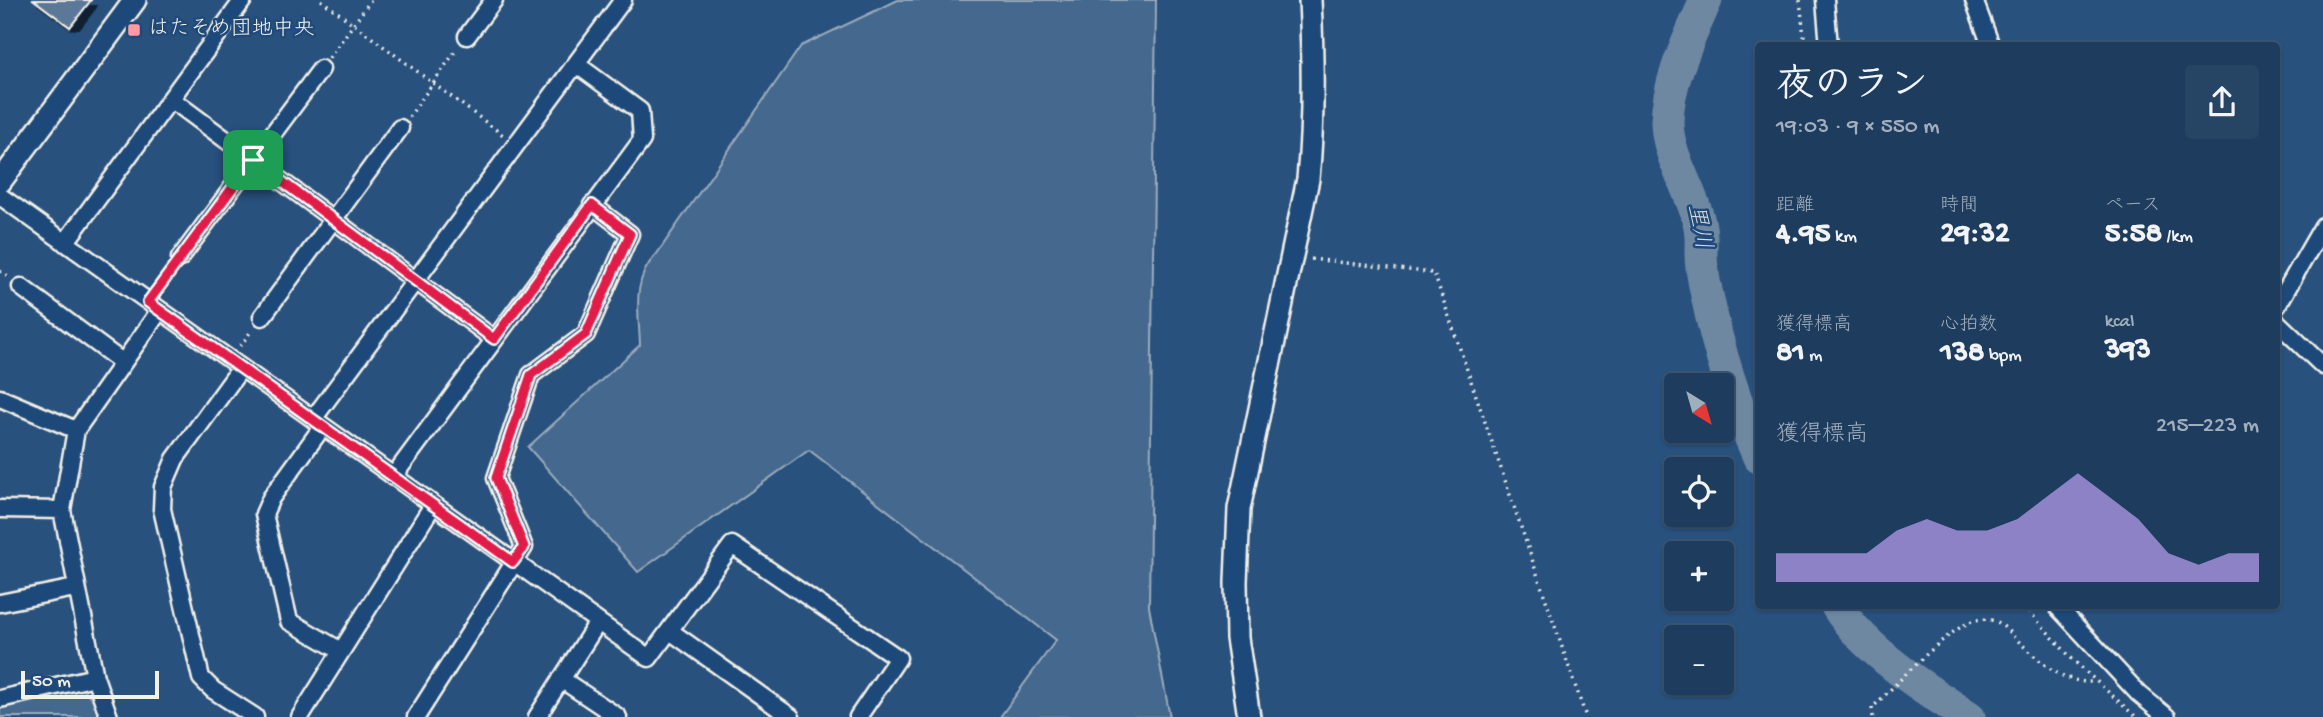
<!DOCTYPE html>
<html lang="ja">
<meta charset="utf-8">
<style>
body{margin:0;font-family:"Gochi Hand","Klee One",sans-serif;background:#264464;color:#f1f3f6;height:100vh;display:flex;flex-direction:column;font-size:26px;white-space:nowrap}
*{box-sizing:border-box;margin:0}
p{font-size:23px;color:#a1aebc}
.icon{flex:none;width:38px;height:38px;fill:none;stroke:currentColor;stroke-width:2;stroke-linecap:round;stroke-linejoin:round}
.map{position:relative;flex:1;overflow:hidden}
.sheet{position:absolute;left:1755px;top:42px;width:525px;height:567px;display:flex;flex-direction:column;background:#1e3d5e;border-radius:7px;box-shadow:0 2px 5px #0004,0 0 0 2px #3c5673}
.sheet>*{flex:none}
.needle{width:46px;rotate:143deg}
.fabs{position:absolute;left:1664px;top:373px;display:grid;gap:14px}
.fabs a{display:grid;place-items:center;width:70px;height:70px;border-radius:7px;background:#1e3d5e;box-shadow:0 2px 5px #0004,0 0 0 2px #3c5673;font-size:35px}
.scale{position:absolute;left:21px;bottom:18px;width:138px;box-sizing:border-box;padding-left:7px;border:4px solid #f4f1e8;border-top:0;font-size:19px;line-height:24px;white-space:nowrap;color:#f4f1e8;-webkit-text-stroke:5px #1f4a7a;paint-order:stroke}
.pin{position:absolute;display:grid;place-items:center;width:60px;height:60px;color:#fff;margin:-30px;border-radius:14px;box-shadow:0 4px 10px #0006}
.round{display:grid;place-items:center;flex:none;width:74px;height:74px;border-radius:7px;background:#264464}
.head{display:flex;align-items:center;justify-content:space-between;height:119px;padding:0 21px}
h1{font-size:38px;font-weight:700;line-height:52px}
.metrics{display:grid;grid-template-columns:repeat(3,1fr);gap:10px;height:119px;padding:7px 21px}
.metrics div{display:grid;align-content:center}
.metrics b{font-size:30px;font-weight:700}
.metrics small{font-size:19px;font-weight:400}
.metrics p{font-size:19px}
.chart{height:196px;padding:14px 21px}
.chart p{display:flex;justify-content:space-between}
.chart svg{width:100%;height:126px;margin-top:7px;fill:#bca0f2;opacity:.7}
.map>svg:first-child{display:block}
.green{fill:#45688e;stroke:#9cacbb;stroke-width:2}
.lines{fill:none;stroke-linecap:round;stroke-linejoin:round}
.river{stroke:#6e88a2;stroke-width:33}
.building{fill:#5b7899;stroke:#f4f1e8;stroke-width:2;filter:url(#shadow)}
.street-casing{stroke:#f4f1e8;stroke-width:21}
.secondary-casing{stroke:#f4f1e8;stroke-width:26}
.path{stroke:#f4f1e8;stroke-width:3.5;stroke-dasharray:2 5;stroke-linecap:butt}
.street{stroke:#1f4a7a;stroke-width:16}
.secondary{stroke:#1f4a7a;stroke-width:21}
.route-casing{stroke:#fff;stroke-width:14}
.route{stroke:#e11d48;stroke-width:9}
.poi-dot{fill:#ff9aa2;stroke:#1f4a7a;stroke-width:2.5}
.labels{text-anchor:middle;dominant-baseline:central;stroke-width:5;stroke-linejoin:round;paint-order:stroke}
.poi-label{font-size:21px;fill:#f4f1e8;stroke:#1f4a7a;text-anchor:start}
.water-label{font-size:23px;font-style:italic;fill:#d9dcda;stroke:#1f4a7a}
</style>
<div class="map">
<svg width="2323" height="717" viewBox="0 0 2323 717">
<defs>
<filter id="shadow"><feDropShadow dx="6" dy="6" stdDeviation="0" flood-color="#0009"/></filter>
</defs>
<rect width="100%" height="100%" fill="#28517e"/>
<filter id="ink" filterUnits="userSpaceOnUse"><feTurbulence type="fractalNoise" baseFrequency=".0143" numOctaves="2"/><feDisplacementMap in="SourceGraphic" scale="14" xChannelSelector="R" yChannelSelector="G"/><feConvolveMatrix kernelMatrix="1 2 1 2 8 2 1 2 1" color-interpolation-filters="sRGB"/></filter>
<g filter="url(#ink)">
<!-- green -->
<path class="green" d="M898,0H1156L1149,607L1170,717H1000L1056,640L809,450L638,572L528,447L640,345C639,313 631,280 656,255L801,46Z
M81,688L93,699L100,717H0V708Z"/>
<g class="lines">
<!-- river -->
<path class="river" d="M1706,0C1690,37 1668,80 1667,121C1667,156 1691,188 1699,222C1702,233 1701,242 1701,253C1701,267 1704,282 1707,295C1718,350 1736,406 1759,457
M1837,606C1864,650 1926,690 1969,717"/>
</g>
<!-- building -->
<path class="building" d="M34,0H91L70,27Z"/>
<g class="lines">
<defs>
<path id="street" d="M1825,0L1829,46
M1974,0L1991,46
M467,36L494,0
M171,99L494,339
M0,196L649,658L732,545L898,658L858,717
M65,243L243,0
M180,258L321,69
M21,287L122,362
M2277,306L2323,226
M262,317L400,128
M2277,322L2323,366
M241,368L175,459L163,487L162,509L201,678L213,690L255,717
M0,398L76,430
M313,419L623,0
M323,426L271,498L264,514L289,621L341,651
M393,477L642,140L640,111L576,64
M0,509L62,510
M0,603L75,588
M2057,606L2139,694L2167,717
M670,631L791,717
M561,679L618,717
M0,699L95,677
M109,717L95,677L62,510L76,430L160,310
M300,717L433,505
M416,717L524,547L496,478L531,375L586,334L630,234L592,205
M537,717L598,622"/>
<path id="secondary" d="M0,182L135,0
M1249,717L1237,638L1236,582L1239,509L1308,179C1314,118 1313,60 1310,0"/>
</defs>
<!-- street casing -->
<use href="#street" class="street-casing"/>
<!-- secondary casing -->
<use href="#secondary" class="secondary-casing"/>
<!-- path -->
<path class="path" d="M321,0L503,135
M1800,0L1805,46
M329,58L371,0
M409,117L457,49
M1311,259L1434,273L1586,717
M0,271L8,277
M158,287L170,271
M240,346L252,330
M2024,606L2074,661L2136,717
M1873,717L1872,708C1898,683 1937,639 1968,623C1976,618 1991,618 1999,623C2005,627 2010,633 2015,638C2040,661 2060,684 2096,682"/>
<!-- street -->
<use href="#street" class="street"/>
<!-- secondary -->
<use href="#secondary" class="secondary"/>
</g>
</g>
<g class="lines" filter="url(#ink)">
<defs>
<path id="route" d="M253,160L494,339L592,205L630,234L586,334L531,375L496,478L524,547L513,562L148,302Z"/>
</defs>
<!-- route casing -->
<use href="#route" class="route-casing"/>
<!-- route -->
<use href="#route" class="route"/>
</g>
<!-- markers -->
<rect class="poi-dot" x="127" y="23" width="14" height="14" rx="3.5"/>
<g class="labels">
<!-- poi labels -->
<g class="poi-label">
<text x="148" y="30">はたそめ団地中央</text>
</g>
<!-- water labels -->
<g class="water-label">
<text transform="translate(1698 227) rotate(79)">里川</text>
</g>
</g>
</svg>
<div class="fabs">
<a><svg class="needle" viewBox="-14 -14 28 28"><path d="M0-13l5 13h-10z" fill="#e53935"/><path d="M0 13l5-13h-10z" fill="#a1aebc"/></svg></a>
<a><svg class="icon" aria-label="locate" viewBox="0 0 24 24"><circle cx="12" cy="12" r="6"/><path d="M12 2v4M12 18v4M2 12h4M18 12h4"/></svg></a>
<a>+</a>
<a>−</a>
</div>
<div class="scale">50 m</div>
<div class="pin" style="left:253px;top:160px;background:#1e9e55"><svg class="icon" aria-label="arrive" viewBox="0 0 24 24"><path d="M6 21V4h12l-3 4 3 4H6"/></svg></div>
<section class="sheet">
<div class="head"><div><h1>夜のラン</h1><p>19:03 · 9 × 550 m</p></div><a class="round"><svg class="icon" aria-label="share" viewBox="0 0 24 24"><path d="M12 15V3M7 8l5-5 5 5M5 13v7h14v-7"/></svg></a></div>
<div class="metrics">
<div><p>距離</p><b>4.95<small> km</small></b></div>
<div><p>時間</p><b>29:32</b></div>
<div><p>ペース</p><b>5:58<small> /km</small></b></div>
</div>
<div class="metrics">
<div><p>獲得標高</p><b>81<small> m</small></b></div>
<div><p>心拍数</p><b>138<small> bpm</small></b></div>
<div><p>kcal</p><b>393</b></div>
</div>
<div class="chart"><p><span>獲得標高</span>215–223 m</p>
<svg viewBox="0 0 160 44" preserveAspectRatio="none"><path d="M0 44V34L10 34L20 34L30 34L40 26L50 22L60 26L70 26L80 22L90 14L100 6L110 14L120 22L130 34L140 38L150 34L160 34V44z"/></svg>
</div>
</section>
</div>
